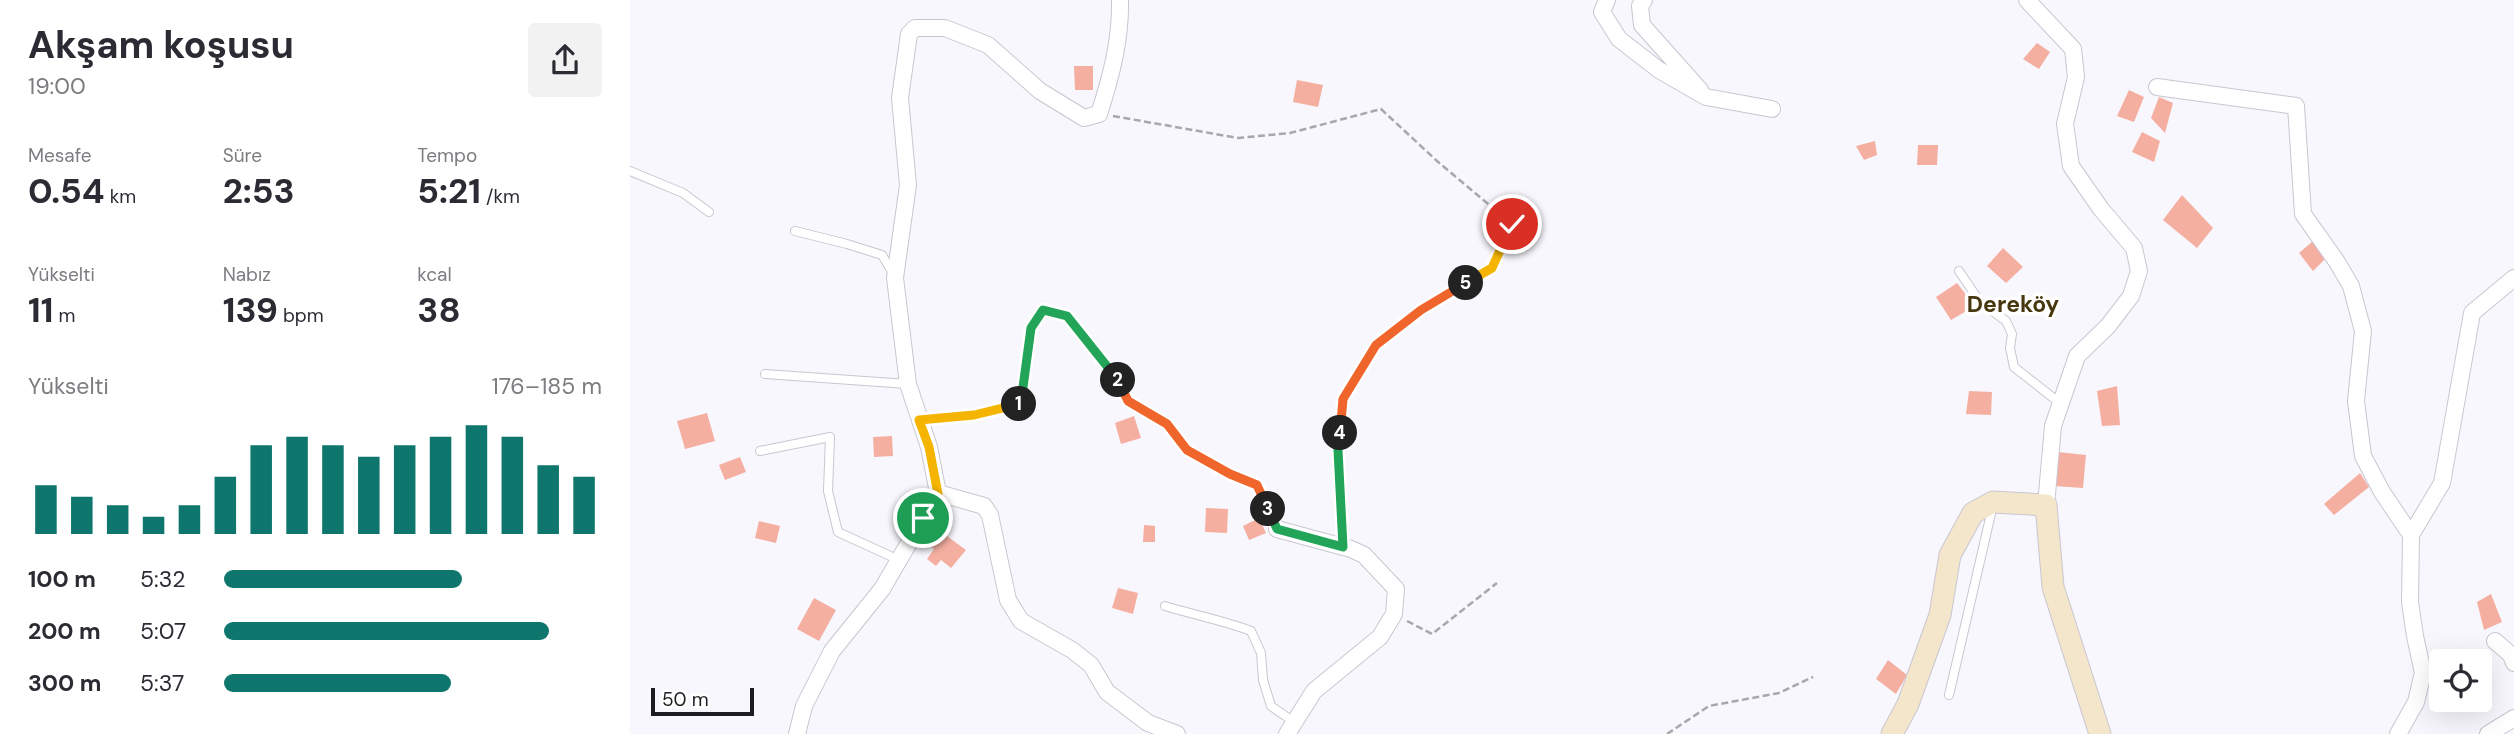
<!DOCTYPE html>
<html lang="tr">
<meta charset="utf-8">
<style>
body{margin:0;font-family:"DM Sans",sans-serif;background:#f2f2f3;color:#2b2b33;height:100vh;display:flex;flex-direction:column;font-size:26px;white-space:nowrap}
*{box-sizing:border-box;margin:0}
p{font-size:23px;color:#7c7c81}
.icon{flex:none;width:38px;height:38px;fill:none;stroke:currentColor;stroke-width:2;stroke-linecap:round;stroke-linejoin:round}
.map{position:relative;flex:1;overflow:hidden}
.details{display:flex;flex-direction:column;background:#fff;width:630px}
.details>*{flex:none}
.controls{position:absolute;left:1799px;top:649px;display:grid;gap:14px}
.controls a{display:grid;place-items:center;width:63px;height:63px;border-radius:7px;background:#fff;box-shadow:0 7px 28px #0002;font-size:35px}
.scale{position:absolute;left:21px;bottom:18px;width:103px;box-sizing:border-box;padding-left:7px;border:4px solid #1d1c20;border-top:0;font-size:19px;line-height:24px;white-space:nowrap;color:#1d1c20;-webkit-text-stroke:5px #fff;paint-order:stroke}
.pin{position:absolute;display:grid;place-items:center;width:60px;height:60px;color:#fff;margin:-30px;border:4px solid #fff;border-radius:50%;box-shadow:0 2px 7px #0007}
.km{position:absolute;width:35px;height:35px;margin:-18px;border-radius:50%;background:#222;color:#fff;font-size:19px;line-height:35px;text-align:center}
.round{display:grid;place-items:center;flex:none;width:74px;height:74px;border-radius:7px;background:#f2f2f3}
.headline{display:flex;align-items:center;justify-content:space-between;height:119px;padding:0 28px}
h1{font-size:38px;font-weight:700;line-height:52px}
.stats{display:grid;grid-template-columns:repeat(3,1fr);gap:10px;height:119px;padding:7px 28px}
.stats div{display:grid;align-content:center}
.stats b{font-size:35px;font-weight:700}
.stats small{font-size:19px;font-weight:400}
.stats p{font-size:19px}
.chart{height:196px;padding:14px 28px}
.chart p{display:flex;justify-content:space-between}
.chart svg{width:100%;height:126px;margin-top:7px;stroke:#0f766e;stroke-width:6}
ul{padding:0 28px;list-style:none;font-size:23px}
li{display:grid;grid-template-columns:112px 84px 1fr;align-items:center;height:52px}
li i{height:18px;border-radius:9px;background:#0f766e}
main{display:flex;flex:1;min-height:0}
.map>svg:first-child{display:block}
.building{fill:#f5afa1}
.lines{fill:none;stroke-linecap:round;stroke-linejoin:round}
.lane-casing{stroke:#c9c6d1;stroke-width:10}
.street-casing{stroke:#c9c6d1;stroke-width:18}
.secondary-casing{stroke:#c9c6d1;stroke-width:23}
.path{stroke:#a8a7ac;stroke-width:2.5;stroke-dasharray:7 3.5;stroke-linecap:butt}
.lane{stroke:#fff;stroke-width:8}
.street{stroke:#fff;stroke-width:16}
.secondary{stroke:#f4e6cb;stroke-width:21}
.split-1-casing{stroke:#fff;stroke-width:14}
.split-2-casing{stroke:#fff;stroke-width:14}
.split-3-casing{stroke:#fff;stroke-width:14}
.split-4-casing{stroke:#fff;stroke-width:14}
.split-5-casing{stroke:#fff;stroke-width:14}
.split-6-casing{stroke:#fff;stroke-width:14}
.split-1{stroke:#f5b400;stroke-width:9}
.split-2{stroke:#22a559;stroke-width:9}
.split-3{stroke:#f0652b;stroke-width:9}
.split-4{stroke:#22a559;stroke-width:9}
.split-5{stroke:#f0652b;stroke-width:9}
.split-6{stroke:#f5b400;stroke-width:9}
.labels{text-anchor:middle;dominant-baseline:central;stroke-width:7;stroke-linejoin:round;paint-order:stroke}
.quarter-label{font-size:23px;font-weight:bold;fill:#483810;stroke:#fff}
</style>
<main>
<section class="details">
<div class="headline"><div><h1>Akşam koşusu</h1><p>19:00</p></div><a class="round"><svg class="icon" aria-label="share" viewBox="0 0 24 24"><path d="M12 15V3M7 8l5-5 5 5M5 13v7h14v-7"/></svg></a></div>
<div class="stats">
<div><p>Mesafe</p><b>0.54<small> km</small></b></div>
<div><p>Süre</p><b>2:53</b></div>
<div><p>Tempo</p><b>5:21<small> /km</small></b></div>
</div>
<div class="stats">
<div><p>Yükselti</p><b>11<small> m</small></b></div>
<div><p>Nabız</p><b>139<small> bpm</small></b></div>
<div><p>kcal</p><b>38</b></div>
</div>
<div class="chart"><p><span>Yükselti</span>176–185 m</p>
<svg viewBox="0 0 160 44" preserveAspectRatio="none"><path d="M5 44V27M15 44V31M25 44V34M35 44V38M45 44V34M55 44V24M65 44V13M75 44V10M85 44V13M95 44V17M105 44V13M115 44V10M125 44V6M135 44V10M145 44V20M155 44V24"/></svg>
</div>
<ul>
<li><b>100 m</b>5:32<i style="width:63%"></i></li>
<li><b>200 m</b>5:07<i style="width:86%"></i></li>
<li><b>300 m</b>5:37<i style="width:60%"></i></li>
</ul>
</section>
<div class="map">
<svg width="1884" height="734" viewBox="0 0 1884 734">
<rect width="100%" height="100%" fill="#f8f7fd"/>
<!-- building -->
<path class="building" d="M1407,43L1420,52L1409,69L1393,59Z
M444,66H463V90H445Z
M667,80L693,85L688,107L663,102Z
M1499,90L1514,97L1504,122L1487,116Z
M1529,97L1543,103L1535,133L1521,118Z
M1512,132L1530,141L1524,162L1502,152Z
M1245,141L1247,155L1234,160L1226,146Z
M1288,145H1308L1307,165H1287Z
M1552,195L1583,228L1567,248L1533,220Z
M1683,241L1696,258L1683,271L1669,253Z
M1373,248L1393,267L1376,283L1357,266Z
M1327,283L1345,306L1321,320L1306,297Z
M1487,386L1490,425L1472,426L1467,391Z
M1339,391L1362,392L1361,415L1336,414Z
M77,413L85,441L55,449L47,421Z
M504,416L511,438L491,444L485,423Z
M262,436L263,456L244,457L243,437Z
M1428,452L1456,455L1453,488L1424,486Z
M110,457L116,472L95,480L89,465Z
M1730,473L1739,487L1704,515L1694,504Z
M576,508L598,509L597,533L575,532Z
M629,518L636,533L619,540L613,526Z
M129,521L150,526L146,543L125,538Z
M514,525L525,526V542H513Z
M306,528L336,550L321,568L311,560L306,566L297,559L304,549L295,542Z
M488,588L508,593L503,614L482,608Z
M1861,594L1872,622L1854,630L1847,602Z
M184,598L206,610L189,641L167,629Z
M1258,660L1277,675L1266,694L1246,679Z"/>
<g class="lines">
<defs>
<path id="lane" d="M0,171L53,193L79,212
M165,231L217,244L252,255L264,275
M1329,271L1350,302L1376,321L1382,334L1380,348L1384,367L1431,404
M135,374L278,384
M130,451L200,437L198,491L208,532L269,560
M535,606C564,615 593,620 621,631L631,653L633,680L641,706L664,722
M1319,695L1363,505"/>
<path id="street" d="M977,0L972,12L989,39L1029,70L1076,97L1142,109
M1014,0L1010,6L1012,25L1070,90
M1397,0L1443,49L1446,77L1435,124L1441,166L1471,209L1504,248L1509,271L1501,296L1478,326L1447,356L1423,426L1416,505
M1527,87L1666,106L1673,214L1707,262L1721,286L1733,331L1726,401L1733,456L1752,492L1781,535L1780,602L1785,636L1793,673L1786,702L1768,734
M308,493L354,506L360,515L378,600L391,621L442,650L461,665L477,692L518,723L547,734
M647,529L721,549L734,555L766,589L764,614L750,637L684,691L657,734
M1781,535L1812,483L1842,313L1884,278
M1865,641L1881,655L1884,663
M167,734L174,706L202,651L252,589L308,493L299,447L278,384L265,278L278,185L270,98L279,34L285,28H315L358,45L410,91L454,118L469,114C481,77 491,39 490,0
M1858,734L1884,718"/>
<path id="secondary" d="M1262,734L1278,704L1310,615L1320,555L1343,513L1363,502L1416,505L1423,587L1470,734"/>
</defs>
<!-- lane casing -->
<use href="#lane" class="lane-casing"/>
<!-- street casing -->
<use href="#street" class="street-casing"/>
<!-- secondary casing -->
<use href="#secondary" class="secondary-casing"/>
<!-- path -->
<path class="path" d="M483,116L608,138L660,133L751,109L807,161L882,224L862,268L791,310L746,346L713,399L708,450L713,531
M303,419C332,416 365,416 391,403L401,328L413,310L437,316L485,375L498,401L537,424L557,450L600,474L627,485L641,515
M777,621L802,634L867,583
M1037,734L1079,706L1149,693L1183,677"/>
<!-- lane -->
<use href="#lane" class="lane"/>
<!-- street -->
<use href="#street" class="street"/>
<!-- secondary -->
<use href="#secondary" class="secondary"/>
</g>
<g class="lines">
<defs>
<path id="split-1" d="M293,518L308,494L299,447L289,420L344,415L389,404"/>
<path id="split-2" d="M389,404L391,402L401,328L413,310L437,316L488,380"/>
<path id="split-3" d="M488,380L498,401L537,424L557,450L600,474L627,485L638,509"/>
<path id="split-4" d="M638,509L647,529L713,547L708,450L710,433"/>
<path id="split-5" d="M710,433L713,399L746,345L791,310L836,283"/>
<path id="split-6" d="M836,283L862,268L882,224"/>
</defs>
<!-- split-1 casing -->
<use href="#split-1" class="split-1-casing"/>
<!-- split-2 casing -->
<use href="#split-2" class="split-2-casing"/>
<!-- split-3 casing -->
<use href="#split-3" class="split-3-casing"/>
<!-- split-4 casing -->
<use href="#split-4" class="split-4-casing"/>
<!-- split-5 casing -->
<use href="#split-5" class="split-5-casing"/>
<!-- split-6 casing -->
<use href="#split-6" class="split-6-casing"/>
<!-- split-1 -->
<use href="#split-1" class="split-1"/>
<!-- split-2 -->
<use href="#split-2" class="split-2"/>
<!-- split-3 -->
<use href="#split-3" class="split-3"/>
<!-- split-4 -->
<use href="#split-4" class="split-4"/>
<!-- split-5 -->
<use href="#split-5" class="split-5"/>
<!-- split-6 -->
<use href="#split-6" class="split-6"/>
</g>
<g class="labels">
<!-- quarter labels -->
<g class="quarter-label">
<text x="1383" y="304">Dereköy</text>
</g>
</g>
</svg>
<div class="controls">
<a><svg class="icon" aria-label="locate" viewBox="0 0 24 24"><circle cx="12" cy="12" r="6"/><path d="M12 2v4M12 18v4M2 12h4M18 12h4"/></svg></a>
</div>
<div class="scale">50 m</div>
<div class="pin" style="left:293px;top:518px;background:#1e9e55"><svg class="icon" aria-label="arrive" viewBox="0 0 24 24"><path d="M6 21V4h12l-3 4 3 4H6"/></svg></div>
<div class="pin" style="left:882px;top:224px;background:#d93025"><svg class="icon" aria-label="check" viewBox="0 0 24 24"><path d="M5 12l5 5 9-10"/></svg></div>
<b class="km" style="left:389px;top:404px">1</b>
<b class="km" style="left:488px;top:380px">2</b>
<b class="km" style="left:638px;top:509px">3</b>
<b class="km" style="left:710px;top:433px">4</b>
<b class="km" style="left:836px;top:283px">5</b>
</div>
</main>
